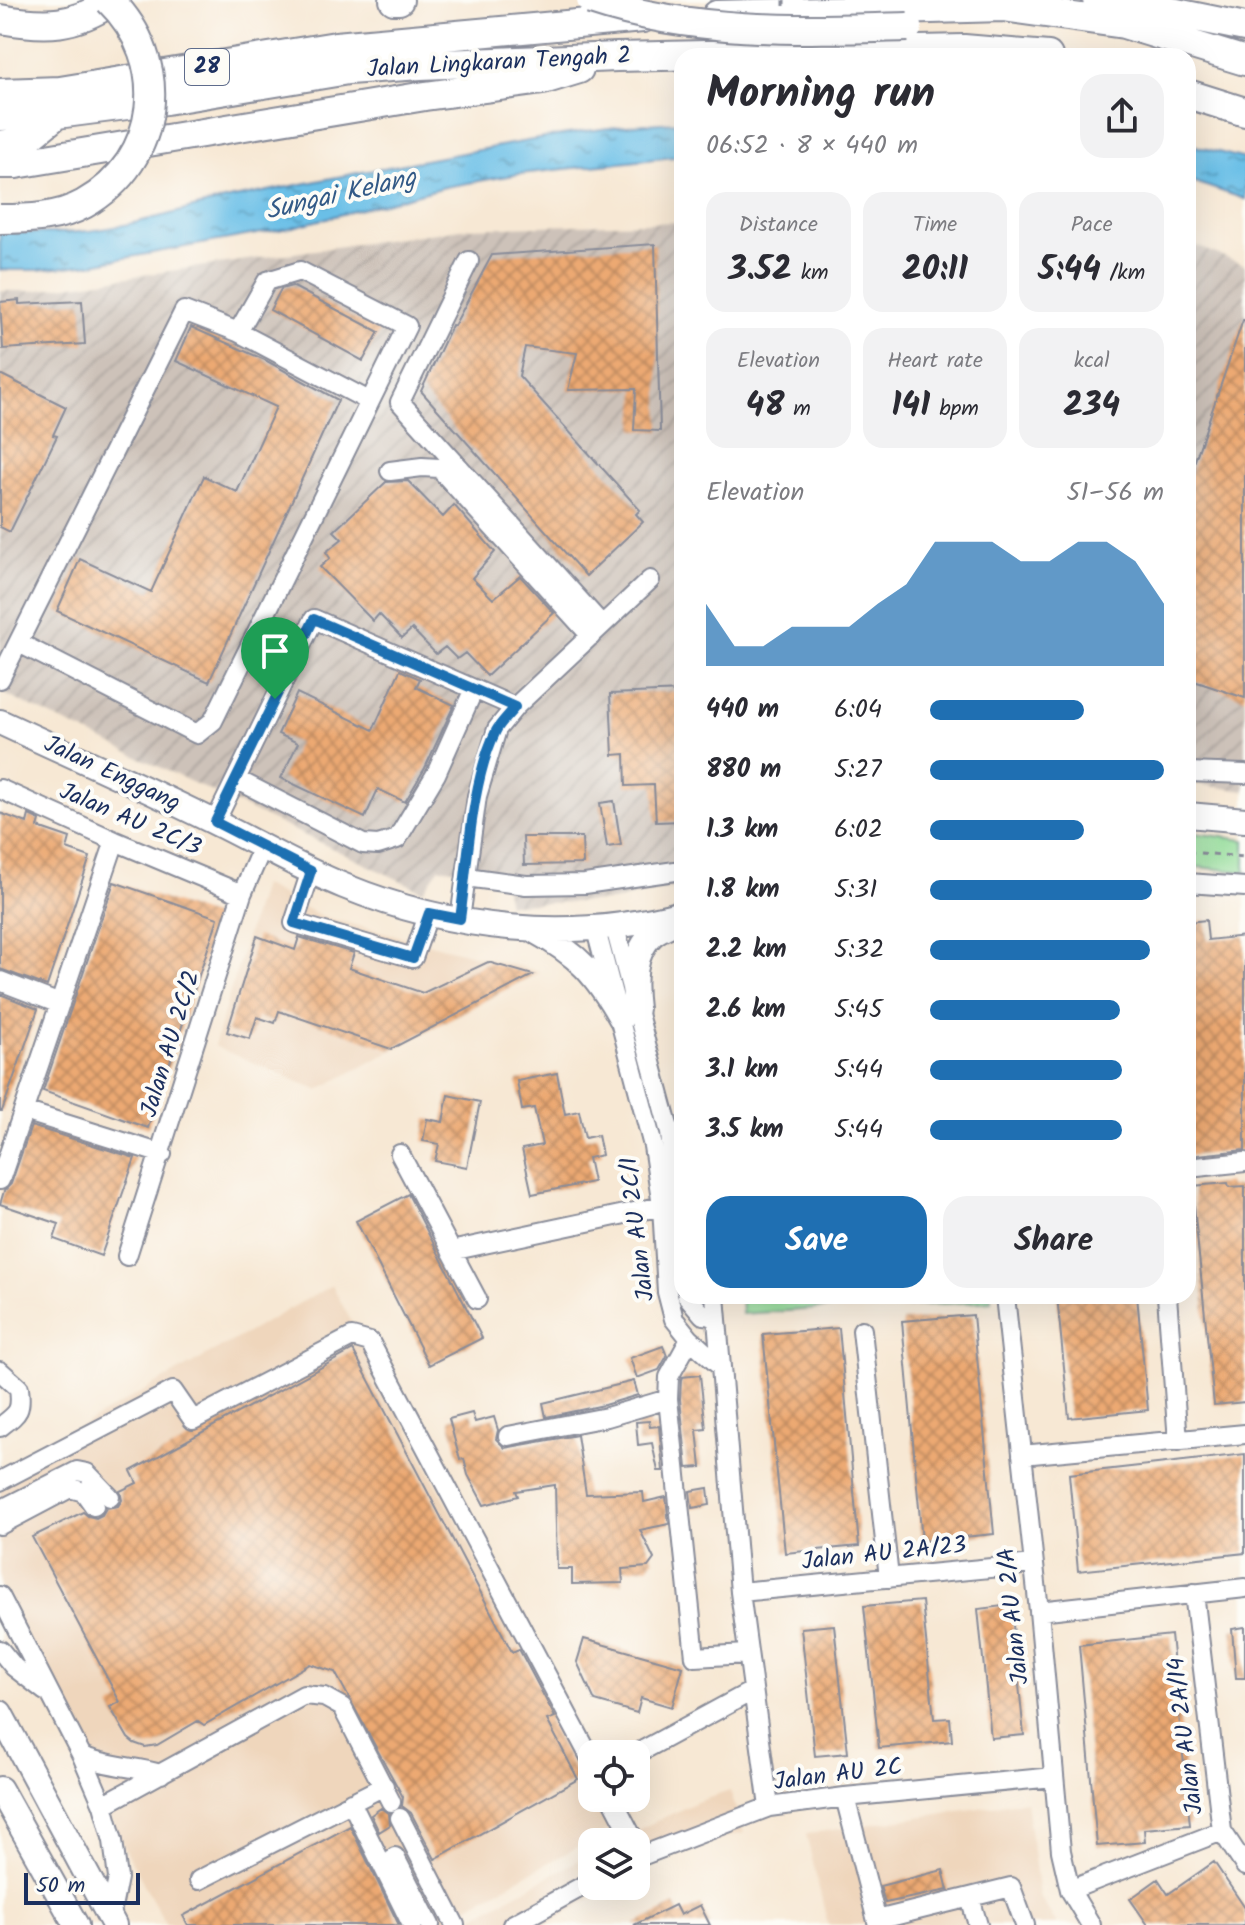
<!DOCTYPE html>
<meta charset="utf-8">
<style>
body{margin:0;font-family:Kalam,sans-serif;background:#f2f2f3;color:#2b2b33;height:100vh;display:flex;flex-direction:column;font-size:30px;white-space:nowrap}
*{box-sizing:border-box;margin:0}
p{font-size:26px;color:#7c7c81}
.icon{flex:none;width:44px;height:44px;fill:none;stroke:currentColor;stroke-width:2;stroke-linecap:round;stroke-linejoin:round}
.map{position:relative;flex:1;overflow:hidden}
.drawer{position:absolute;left:674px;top:48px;width:522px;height:1256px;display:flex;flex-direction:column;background:#fff;border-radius:24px;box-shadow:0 8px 32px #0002}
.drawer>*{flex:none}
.buttons{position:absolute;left:578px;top:1740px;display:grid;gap:16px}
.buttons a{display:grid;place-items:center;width:72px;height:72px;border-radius:16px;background:#fff;box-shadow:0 8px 32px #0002;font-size:40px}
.scale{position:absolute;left:24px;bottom:20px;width:116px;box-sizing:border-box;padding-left:8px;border:4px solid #1b2f5e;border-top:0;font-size:22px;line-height:28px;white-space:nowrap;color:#1b2f5e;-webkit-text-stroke:6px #fdfcf7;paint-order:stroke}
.pin{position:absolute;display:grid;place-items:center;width:68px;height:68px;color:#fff;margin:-82px -34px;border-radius:50% 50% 50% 0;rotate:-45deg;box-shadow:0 0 8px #0007}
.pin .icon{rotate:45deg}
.round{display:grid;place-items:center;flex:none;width:84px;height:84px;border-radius:24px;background:#f2f2f3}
.summary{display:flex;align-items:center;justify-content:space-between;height:136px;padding:0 32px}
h1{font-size:44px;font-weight:700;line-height:60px}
.stats{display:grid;grid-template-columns:repeat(3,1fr);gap:12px;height:136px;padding:8px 32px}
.stats div{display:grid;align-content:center;border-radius:20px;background:#f2f2f3;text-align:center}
.stats b{font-size:34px;font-weight:700}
.stats small{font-size:22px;font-weight:400}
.stats p{font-size:22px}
.chart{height:224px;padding:16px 32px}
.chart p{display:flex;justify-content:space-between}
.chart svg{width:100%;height:144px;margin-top:8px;fill:#1f6fb2;opacity:.7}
.primary-button{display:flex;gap:16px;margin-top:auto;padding:16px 32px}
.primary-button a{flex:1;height:92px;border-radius:24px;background:#1f6fb2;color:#fff;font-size:32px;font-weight:700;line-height:92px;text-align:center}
.primary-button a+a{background:#f2f2f3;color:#2b2b33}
ul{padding:0 32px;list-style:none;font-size:26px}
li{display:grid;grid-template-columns:128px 96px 1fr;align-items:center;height:60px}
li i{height:20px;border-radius:10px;background:#1f6fb2}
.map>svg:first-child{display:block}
.built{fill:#efd6bc}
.industrial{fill:url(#industrial-furrows)}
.green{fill:#91db97;stroke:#56857a;stroke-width:2}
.water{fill:url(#water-ripples);stroke:#4377a2;stroke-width:2}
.building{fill:url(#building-cross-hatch)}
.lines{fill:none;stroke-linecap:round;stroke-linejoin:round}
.minor-casing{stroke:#898c99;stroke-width:22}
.major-casing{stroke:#898c99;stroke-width:28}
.highway-casing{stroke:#898c99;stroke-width:32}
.path{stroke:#898c99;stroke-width:3;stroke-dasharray:6 6;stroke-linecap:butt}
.minor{stroke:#fff;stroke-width:18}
.major{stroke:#fff;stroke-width:24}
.highway{stroke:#fff;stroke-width:28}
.highway-bridge-casing{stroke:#898c99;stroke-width:32;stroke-linecap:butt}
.path-bridge{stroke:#898c99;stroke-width:3;stroke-dasharray:6 6;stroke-linecap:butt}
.highway-bridge{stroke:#fff;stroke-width:28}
.route-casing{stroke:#fff;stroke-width:16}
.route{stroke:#1f6fb2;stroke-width:10}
.labels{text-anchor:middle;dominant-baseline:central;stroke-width:8;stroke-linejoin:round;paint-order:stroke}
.shield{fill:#fdfcf7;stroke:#5f6c8c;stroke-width:2}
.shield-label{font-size:22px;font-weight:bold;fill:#1b2f5e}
.street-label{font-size:24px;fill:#1b2f5e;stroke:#fdfcf7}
.water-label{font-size:26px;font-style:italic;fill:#335a87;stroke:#fdfcf7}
</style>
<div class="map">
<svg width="1245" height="1925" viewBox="0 0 1245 1925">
<defs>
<pattern id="industrial-furrows" width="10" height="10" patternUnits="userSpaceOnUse" patternTransform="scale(2)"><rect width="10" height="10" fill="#cdc2b9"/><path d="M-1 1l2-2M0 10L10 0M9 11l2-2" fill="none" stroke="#afa7a1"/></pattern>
<pattern id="water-ripples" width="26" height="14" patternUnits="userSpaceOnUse" patternTransform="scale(2)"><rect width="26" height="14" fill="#6bbfe7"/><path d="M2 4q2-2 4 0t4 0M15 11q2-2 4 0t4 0" fill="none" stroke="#579cbe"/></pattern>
<pattern id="building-cross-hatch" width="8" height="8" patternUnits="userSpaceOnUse" patternTransform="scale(2)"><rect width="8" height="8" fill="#eca972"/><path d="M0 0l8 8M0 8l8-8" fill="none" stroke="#be8a61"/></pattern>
</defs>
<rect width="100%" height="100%" fill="#fdfcf7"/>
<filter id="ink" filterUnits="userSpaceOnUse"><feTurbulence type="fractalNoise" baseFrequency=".0125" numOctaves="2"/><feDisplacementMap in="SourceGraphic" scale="16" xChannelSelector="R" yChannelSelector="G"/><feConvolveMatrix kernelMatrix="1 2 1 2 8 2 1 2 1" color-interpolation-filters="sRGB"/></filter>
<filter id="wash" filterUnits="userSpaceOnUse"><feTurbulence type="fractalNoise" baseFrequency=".006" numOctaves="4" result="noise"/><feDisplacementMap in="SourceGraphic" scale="32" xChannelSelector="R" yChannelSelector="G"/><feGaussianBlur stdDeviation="1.8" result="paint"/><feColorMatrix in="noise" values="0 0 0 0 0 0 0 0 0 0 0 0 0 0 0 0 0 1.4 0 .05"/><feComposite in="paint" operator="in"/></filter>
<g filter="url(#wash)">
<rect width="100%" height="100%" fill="#f7e8d4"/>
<!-- built -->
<path class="built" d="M262,885L320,916L540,972L318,1090L214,1046Z
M332,1285L592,1780V1798H601L616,1826L434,1925H166L0,1618V1472Z
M730,1791L744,1833L703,1842L636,1871V1842H612L697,1802Z
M1026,1801L1039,1895L1057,1925H828L806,1834Z
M592,1853V1886H611L547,1925H458Z"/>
<!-- industrial -->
<path class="industrial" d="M682,222V886L612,901L508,904L501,871L439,868L423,891L0,692V291H32L468,228Z
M1188,243L1245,265V791L1188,783Z"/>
<!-- green -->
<path class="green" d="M1188,832L1245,840V872L1188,866Z
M741,1296H847V1307L742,1314Z
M881,1296H991V1301L881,1308Z"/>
<!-- water -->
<path class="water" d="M682,122V156L519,174L445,187L289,228L92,264L37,270H0V232C26,233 52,234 79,232C133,227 186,208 239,197C320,180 402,164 484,149C549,137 615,124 682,122Z
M1188,144L1245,159V199L1188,180Z"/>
<g id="blocks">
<!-- building -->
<path class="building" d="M655,244L660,431L634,430L636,389L568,390L577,353L525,347L519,376L640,510L636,514L643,522L586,576L421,391L452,325L454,326L492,255Z
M292,286L379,332L363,361L270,310L281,289Z
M19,300V304L82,301L85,344L3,349L0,302Z
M1243,320H1245V698L1188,679V481Z
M191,327L265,360L338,400L209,682L57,611L80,559L151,592L204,476L237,492L276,407L176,361Z
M0,374L66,407L53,435L57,436L10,532L0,527Z
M408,481L443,517L454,505L495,552L472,578L493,599L520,576L554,613L487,676L465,653L457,659L445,647L436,654L412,629L402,638L379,614L373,621L320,567L330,558L326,552L342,539L334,531L386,482Z
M400,670L420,679L416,687L454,705L425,768L405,802L378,789L365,818L281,778L298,743L278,734L297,693L373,730Z
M682,691V821L656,822L654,785L626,786L625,754L613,755L610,694Z
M614,801L621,845L607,847L600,803Z
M0,813L27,823L29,815L40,820L38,827L70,838L67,849L90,857L47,986L0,969Z
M523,837H582L583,864L524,865Z
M114,882L218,918L148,1128L43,1091Z
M1206,920L1208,940L1245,936V1150L1188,1156V922Z
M257,936L295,950L299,937L354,953L349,968L423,993L488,962L533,975L391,1049L279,1011L275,1023L257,1017L250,1039L227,1032Z
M0,994L38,1009L2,1111H0Z
M557,1073L565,1114L579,1111L585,1138L598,1135L602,1155L588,1158L593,1182L532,1194L522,1149L542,1145L534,1108L522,1110L517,1081Z
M448,1095L480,1102L467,1167L435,1161L439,1144L423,1141L427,1119L443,1122Z
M31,1126L135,1158L101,1256L54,1239L59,1224L0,1204L4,1191L11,1184Z
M1228,1183L1229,1187L1245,1186V1402L1214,1405L1192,1186Z
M408,1194L482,1338L429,1365L356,1221Z
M1057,1296H1137L1148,1410L1069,1418Z
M973,1315L994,1534L922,1541L902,1321Z
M839,1328L859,1546L785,1553L763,1334Z
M663,1346L667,1356L659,1370L637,1378L630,1358Z
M353,1350L512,1652L519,1649L555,1717L547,1720L578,1779L435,1859L411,1813L402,1806L403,1797L335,1672L310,1664L204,1725L198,1721L157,1745L145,1747L134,1743L128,1738L110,1707L120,1702L32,1537L83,1512L88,1516L96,1518L102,1515L106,1508L118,1506L122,1500L120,1491L137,1483L131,1471Z
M700,1375L706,1429L697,1430L701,1467L687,1468L680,1399L681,1380L682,1377Z
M634,1381L638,1395L604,1405L546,1417L543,1403Z
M472,1413L475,1422L494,1417L498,1430L496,1439L505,1448L577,1435L586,1494L643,1492L644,1502L666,1497L669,1524L640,1530L654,1559L648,1567L622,1569L623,1583L572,1584V1569H557L555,1485L516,1491L518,1496L484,1505L468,1475L464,1459L460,1460L449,1419Z
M649,1421L650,1427L659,1426L663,1471H658L652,1443L638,1445L636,1422Z
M1245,1454V1553L1078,1571L1069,1474Z
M708,1488L710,1505L692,1508L690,1491Z
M922,1601L934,1719L950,1718L952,1741L879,1748L864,1606Z
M1011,1605L1024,1735L991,1738L978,1609Z
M834,1625L848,1753L815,1756L801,1628Z
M1245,1627V1678H1236L1232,1629Z
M1171,1635L1190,1825L1144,1829L1145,1842L1097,1846L1079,1645Z
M584,1639L683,1667L672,1707L641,1698L637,1713L595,1701L577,1662Z
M381,1808L389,1814L390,1825L379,1832L371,1815Z
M350,1826L399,1925H188L183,1916Z
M1214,1862L1245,1908V1925H1148L1130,1899L1158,1879L1168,1894Z
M943,1870L948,1890L885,1903L880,1886Z
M675,1905L680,1915L700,1905L710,1925H634Z"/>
</g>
</g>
<g filter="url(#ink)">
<use href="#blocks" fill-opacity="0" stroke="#898c99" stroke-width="2"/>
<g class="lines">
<defs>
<path id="minor" d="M469,261L400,402L602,625
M390,471L422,467L439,468L591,636
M19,643L197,734L213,721L407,326L300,271L267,281L238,332
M0,679L184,311L238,332L369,401
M1188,772L1245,774
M236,779L363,844L378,845L397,839L436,774L474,689
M0,789L115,841L242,894
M215,822L314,619L515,707
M311,871L294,923L413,958L429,913
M466,877L526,885L585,884L682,870
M1188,883L1245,887
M460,919L477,796L497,729L515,707L650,580
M615,928L670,1133L682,1259
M596,930L653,1146L662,1206L667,1292L674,1319L690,1339L720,1366
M0,981L60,1004
M24,1111L162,1154
M400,1154L477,1299
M1188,1168L1245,1162
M0,1180L115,841
M451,1251L672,1204
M127,1256L242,894L262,848
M687,1296L703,1315L716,1316
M715,1296L740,1592L769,1807
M1005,1296L1039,1611L1061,1851L1070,1890L1091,1925
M1167,1296L1178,1441
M862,1330L889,1578
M690,1339L669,1377L668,1399L695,1657L747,1654
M0,1371L19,1388C22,1412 18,1413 0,1427
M508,1436L607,1417L668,1399
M1022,1455L1245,1434
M0,1481L173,1391L193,1420L352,1337L370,1342L592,1761
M0,1510L77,1471L87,1473L110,1497
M0,1525L70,1488L84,1492L94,1506
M740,1592L1033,1564
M1194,1593L1222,1831L1245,1866
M0,1596L82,1756L103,1805L113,1841L118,1878L110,1918
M1039,1611L1245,1588
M0,1650L14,1667L45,1691
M636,1754L752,1691
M82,1756C108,1767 134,1766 161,1774
M845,1797L878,1925
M612,1798L635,1842
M351,1802L412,1925
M103,1805L304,1695L324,1697L342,1707L391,1802
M400,1818L455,1925
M395,1857L430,1925
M636,1858L769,1807L845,1797L1054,1777
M199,1880L384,1786
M1070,1890L1222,1831
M970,1898L978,1925
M877,1920L1011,1887L1025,1925
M512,1925L592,1881"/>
<path id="major" d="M0,722C71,755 144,787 214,822C257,843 299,868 344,886C451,930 570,943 682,913
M1188,815L1245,820
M535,931C579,955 596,974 621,1018
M636,1009C633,984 632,952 653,934C659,929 669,925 676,922
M0,1713L114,1925
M0,1789L76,1925"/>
<path id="highway" d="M394,0H399
M1097,0L1137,5L1245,27
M717,15L1003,7L1124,24L1245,61
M0,19C47,27 73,27 114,0
M0,93L60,91L336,46L643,18
M1188,94L1245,112
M0,116L57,114L166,100L348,70L421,65L617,57L964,49L1048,56
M0,145L23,142L57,114
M0,164H16L425,96L543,80L579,69"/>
</defs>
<!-- minor casing -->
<use href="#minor" class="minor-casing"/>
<!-- major casing -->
<use href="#major" class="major-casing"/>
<!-- highway casing -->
<use href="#highway" class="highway-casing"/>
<!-- path -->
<path class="path" d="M1188,852L1245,857"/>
<!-- minor -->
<use href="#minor" class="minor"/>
<!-- major -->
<use href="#major" class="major"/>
<!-- highway -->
<use href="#highway" class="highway"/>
<defs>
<path id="highway-bridge" d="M591,0C692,34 802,30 908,27
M0,219C28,219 59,218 84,204C162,160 172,61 109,0"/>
</defs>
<!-- highway-bridge casing -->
<use href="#highway-bridge" class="highway-bridge-casing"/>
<!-- path-bridge -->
<path class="path-bridge" d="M784,0V8"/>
<!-- highway-bridge -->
<use href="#highway-bridge" class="highway-bridge"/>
</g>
</g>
<g class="lines" filter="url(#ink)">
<defs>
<path id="route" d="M314,619L515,707C509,715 500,723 496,731C471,781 468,863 460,919L429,913L413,958L294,923L311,871L215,822Z"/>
</defs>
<!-- route casing -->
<use href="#route" class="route-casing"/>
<!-- route -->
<use href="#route" class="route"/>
</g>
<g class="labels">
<!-- shield labels -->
<rect class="shield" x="185" y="49" width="44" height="36" rx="6"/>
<g class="shield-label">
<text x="207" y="67">28</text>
</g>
<!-- street labels -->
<g class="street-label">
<text transform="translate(499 63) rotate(-3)">Jalan Lingkaran Tengah 2</text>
<text transform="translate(112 774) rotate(25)">Jalan Enggang</text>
<text transform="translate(130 820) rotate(23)">Jalan AU 2C/3</text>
<text transform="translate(171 1044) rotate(-73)">Jalan AU 2C/2</text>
<text transform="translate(638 1229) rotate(-97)">Jalan AU 2C/1</text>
<text transform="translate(884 1554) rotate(-6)">Jalan AU 2A/23</text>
<text transform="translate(1014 1616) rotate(-96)">Jalan AU 2/A</text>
<text transform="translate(1186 1736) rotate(-97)">Jalan AU 2A/14</text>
<text transform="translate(838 1775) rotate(-7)">Jalan AU 2C</text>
</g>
<!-- water labels -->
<g class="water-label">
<text transform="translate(341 195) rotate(-13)">Sungai Kelang</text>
</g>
</g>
</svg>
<div class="buttons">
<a><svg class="icon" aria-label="locate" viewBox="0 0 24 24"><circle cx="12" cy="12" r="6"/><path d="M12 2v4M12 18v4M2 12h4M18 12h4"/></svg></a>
<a><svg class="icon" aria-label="layers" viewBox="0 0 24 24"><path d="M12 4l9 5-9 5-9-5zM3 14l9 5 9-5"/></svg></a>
</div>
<div class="scale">50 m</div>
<div class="pin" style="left:275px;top:699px;background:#1e9e55"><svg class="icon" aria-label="arrive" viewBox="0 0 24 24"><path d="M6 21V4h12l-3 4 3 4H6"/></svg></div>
<section class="drawer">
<div class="summary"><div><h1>Morning run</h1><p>06:52 · 8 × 440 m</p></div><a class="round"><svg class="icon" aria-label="share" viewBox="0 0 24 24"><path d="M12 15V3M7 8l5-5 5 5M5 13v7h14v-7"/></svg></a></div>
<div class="stats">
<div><p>Distance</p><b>3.52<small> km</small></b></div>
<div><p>Time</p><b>20:11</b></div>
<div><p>Pace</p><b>5:44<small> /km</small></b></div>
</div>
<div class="stats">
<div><p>Elevation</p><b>48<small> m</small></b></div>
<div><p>Heart rate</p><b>141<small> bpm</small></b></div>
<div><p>kcal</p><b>234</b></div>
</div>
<div class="chart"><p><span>Elevation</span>51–56 m</p>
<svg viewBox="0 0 160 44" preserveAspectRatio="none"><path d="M0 44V25L10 38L20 38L30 32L40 32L50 32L60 25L70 19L80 6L90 6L100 6L110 12L120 12L130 6L140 6L150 12L160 25V44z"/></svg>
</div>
<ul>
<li><b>440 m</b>6:04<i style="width:66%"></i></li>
<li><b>880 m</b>5:27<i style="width:100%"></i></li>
<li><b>1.3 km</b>6:02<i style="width:66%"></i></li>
<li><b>1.8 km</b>5:31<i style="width:95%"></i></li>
<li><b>2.2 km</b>5:32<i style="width:94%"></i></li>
<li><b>2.6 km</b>5:45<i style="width:81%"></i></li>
<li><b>3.1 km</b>5:44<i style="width:82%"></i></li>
<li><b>3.5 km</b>5:44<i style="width:82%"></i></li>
</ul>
<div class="primary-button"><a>Save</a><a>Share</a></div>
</section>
</div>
